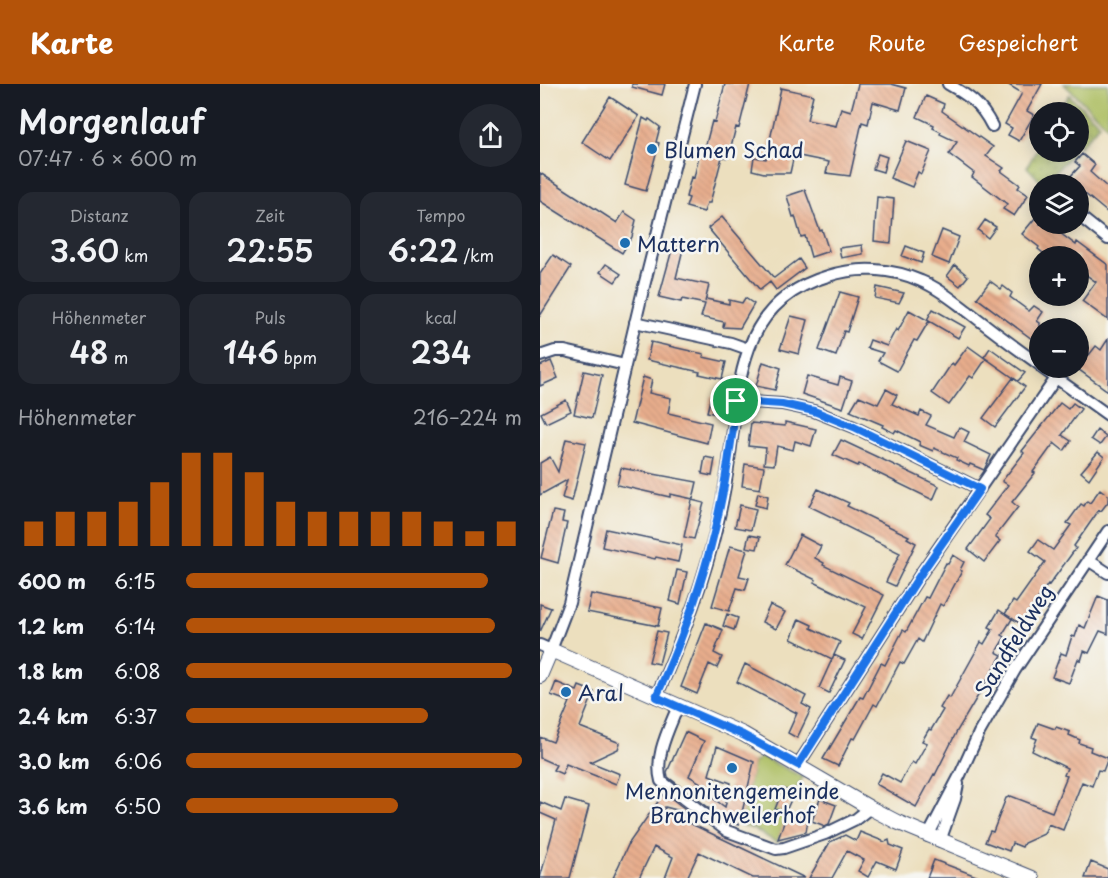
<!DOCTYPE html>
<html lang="de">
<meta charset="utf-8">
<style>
body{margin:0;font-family:"Playpen Sans",sans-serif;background:#242831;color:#f1f3f6;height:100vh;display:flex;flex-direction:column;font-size:22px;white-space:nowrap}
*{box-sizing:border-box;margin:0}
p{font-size:20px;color:#9ea1a6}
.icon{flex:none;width:33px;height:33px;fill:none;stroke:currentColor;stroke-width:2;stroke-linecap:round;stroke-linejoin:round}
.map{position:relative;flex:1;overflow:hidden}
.sheet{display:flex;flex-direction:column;background:#171b24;width:540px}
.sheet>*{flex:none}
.buttons{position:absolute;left:489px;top:18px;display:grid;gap:12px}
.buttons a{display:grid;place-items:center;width:60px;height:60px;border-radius:50%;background:#171b24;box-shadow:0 3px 15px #0003;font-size:30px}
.pin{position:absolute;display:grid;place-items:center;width:51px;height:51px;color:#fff;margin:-26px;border:3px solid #fff;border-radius:50%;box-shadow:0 2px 6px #0007}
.round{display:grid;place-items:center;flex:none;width:63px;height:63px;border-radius:32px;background:#242831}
.summary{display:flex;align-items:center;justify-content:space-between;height:102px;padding:0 18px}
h1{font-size:33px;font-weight:600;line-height:45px}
.stats{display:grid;grid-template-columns:repeat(3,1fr);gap:9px;height:102px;padding:6px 18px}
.stats div{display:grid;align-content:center;border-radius:15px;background:#242831;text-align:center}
.stats b{font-size:30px;font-weight:600}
.stats small{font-size:16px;font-weight:400}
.stats p{font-size:16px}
.chart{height:168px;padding:12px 18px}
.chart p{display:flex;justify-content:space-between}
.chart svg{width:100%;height:108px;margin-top:6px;stroke:#b45309;stroke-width:6}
ul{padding:0 18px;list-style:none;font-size:20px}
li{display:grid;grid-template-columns:96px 72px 1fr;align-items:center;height:45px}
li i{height:15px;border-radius:8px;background:#b45309}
header{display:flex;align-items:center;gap:36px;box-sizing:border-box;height:84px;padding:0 30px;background:#b45309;color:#fff}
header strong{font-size:28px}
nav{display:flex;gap:33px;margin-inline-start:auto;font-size:21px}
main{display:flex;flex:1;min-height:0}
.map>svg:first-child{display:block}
.park{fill:url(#park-dots);stroke:#647660;stroke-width:1.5}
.garden{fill:#acbd61;stroke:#647660;stroke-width:1.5}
.building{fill:url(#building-back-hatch)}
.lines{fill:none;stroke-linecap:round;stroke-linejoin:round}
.minor-casing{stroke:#3a496c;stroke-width:14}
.tertiary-casing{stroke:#3a496c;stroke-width:16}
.minor{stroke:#fff;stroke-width:10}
.tertiary{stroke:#fff;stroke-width:14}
.route-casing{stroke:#fff;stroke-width:12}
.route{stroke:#1a73e8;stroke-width:8}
.poi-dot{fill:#1f6fb2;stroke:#f6f6f2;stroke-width:2}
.labels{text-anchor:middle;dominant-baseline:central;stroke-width:5;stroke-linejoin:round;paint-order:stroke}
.poi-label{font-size:21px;fill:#1b2f5e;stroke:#f6f6f2;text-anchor:start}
.street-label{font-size:21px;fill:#1b2f5e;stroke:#f6f6f2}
</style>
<header>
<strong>Karte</strong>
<nav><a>Karte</a><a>Route</a><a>Gespeichert</a></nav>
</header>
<main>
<section class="sheet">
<div class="summary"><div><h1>Morgenlauf</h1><p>07:47 · 6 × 600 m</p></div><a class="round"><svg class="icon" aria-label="share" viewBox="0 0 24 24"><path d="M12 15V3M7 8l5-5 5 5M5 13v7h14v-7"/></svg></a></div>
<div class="stats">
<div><p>Distanz</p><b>3.60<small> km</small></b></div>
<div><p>Zeit</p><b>22:55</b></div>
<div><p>Tempo</p><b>6:22<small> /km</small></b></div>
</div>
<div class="stats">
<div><p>Höhenmeter</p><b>48<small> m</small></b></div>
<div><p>Puls</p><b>146<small> bpm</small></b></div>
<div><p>kcal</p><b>234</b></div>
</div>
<div class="chart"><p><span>Höhenmeter</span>216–224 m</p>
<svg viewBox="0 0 160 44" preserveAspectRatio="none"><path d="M5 44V34M15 44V30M25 44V30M35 44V26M45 44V18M55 44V6M65 44V6M75 44V14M85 44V26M95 44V30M105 44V30M115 44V30M125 44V30M135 44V34M145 44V38M155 44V34"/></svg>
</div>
<ul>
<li><b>600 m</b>6:15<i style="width:90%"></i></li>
<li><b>1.2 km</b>6:14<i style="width:92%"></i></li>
<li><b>1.8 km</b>6:08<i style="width:97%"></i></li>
<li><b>2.4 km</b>6:37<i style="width:72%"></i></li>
<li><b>3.0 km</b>6:06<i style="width:100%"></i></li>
<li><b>3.6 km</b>6:50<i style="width:63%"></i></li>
</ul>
</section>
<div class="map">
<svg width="568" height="794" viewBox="0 0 568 794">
<defs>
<pattern id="park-dots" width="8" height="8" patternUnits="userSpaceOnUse" patternTransform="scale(1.5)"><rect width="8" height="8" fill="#acbd61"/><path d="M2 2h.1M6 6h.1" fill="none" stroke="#8b9a53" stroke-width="1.8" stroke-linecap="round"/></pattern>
<pattern id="building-back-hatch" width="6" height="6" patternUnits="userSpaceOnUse" patternTransform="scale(1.5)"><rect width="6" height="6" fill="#e8ad8c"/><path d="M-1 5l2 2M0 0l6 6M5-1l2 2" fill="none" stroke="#c6957b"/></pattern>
</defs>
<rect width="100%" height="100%" fill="#f6f6f2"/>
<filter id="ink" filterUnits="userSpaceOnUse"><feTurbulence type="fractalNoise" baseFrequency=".0167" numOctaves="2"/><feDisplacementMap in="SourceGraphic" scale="12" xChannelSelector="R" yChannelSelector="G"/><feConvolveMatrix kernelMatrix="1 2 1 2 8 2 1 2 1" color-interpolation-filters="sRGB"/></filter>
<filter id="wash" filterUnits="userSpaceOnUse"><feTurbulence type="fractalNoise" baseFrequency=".008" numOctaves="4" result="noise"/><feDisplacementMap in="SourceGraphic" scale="24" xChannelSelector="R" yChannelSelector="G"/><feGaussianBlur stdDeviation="1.35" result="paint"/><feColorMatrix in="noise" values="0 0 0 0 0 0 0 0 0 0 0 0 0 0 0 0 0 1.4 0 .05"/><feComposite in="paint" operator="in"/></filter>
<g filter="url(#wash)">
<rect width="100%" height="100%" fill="#ecdfbe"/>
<!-- park -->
<path class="park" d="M529,11L560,40L539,63L538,28H519Z
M499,62L500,68H534L503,100L487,83Z"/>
<!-- garden -->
<path class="garden" d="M524,0H568V43Z
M222,673L263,693L254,709L243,705L235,724L247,730L237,759L214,745L199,741L214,678Z"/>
<g id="blocks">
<!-- building -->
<path class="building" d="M92,0H125L122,11L92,3Z
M185,0H210L199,44L196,43L188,74L182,73L170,119H167L164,128L146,123L149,114L146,113L151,93L154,94L160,67L164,68L172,37L175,38Z
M318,0H351L366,4L360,26L333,18L328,40L322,38L310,92L286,89L289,78L254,71L250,89H224L212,86L214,73L226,75L241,4L273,11L267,36L296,42L301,24L311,27Z
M467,0H502L487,27L494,31L479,57L468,51L472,44L465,40L482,9Z
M386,12L404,20L402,27L453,63L446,72L464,84L461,87L480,101L478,104L488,111L474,132L463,125L467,120L432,93L434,89L409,70L417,58L400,50L401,48L393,44L394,41L377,33Z
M70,13L99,32L70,77L42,58Z
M103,34L108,37L109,35L120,43L116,58L119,59L106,107L85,101Z
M366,57L391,67L381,90L378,88L372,103L350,94Z
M338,70L347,73L343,88L333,85Z
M542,70L555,81L550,88L568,104V129L538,104V100H535L528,95L540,82L535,78Z
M0,89L77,139L84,128L96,136L92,153L82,169L0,117Z
M265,106L280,147L282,146L289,167L271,173L265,152L261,153L255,132L253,133L247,112Z
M337,113L354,115L351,159L334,157Z
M500,128V140H508L536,161L537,158L568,181V236L542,217L556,198L538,185V172H507L498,165L499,163L482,150Z
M182,133L234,194L259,175L265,184L236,206L230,198L220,206L168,144Z
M445,136L456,143L448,154L438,146Z
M402,146L419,153L409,180L392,173Z
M322,161L323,170L301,174L299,164Z
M133,162L143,165L136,194L169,201L165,218L166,215L189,220V216L202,219L205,214L214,220L200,244L183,243L184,238L161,233L165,220L142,215L141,218L119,213Z
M366,162L384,169L381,179L362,172Z
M13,171L31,183L0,232V190Z
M66,180L81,190L75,198L60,188Z
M415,181L428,192L420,202L407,192Z
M450,197L461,205L463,202L472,209L470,213L489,227L494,222L503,228L497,237L500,239V261L437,214Z
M337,203L364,209L359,219L335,214Z
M300,208L318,213L307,248L304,247L296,272L279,266Z
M393,225L425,243L418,254L387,236Z
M369,226L389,237L377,257L374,256L357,287L338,277L343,269L327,264L330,256L347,262L356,245L358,247Z
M251,232L268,236L259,270L240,265Z
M568,255V307L538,285V263L549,271L556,262L561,266Z
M111,258L164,270L163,273L186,278L182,295L159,290L160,288L107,276Z
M428,262L446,275L433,294L430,292L409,321L392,309L412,279L414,281Z
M450,264L485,289L478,297L444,273Z
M11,277L18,294L0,302V282Z
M223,278L241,284L235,306L216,302Z
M44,287L62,291L52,334L34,330Z
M267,292L298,301L300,293L312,297L303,324L262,310Z
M103,293L112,296L109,309L131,314L128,329L171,339L167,359L92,339Z
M473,294L485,303L455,343L443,334Z
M346,305L357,311L352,320L379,332L381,327L391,332L386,341L414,353L419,343L429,348L424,358L451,371L444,386L430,380L429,382L416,376L417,374L394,364L393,367L379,361L380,358L356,346L354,349L342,343L343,341L310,327L319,312L338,320Z
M171,312L181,314L177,330L167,328Z
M26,316L31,327L6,339L1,329Z
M520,319L528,325L533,319L541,325L522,351L531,357L524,367L514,359L493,388L495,389L472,418L478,423L455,453L460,457L444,478L428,465L450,435L445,431L468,401L462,397L484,369L482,367Z
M245,338L276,345L271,362L255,357L253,366L237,362L234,381L224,380L226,364L208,362L211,339L245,342Z
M557,346L566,353L560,361L551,355Z
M26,355L46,359L32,417L22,414L27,396L0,411V379L10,373L18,388Z
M301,356L399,402L393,416L319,380L318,382L293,371Z
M558,368L564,373L549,395L541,388Z
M165,373L175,375L172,392L162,390Z
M205,380L224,383L220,405L202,402Z
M81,384L157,398L153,415L130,410V413L77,401Z
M278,405L309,419L307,422L369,452L367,454L376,459L355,502L346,498L360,469L299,439L300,437L269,422Z
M560,405L568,411V418L561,427L559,426L543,449L534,462L536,464L509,501L508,500L481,540L465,530L473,517L476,519L505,478L490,467L498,456L513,466L531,441L527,439L541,420L544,422L547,417L550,419Z
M218,409L228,412L226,424L215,421Z
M152,416L164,419L154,455L144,453Z
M200,421L216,425L211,446L195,443Z
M13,427L24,429L22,438L27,439L18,479L1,474Z
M66,445L142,461L138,478L116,473L115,475L62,463Z
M209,451L220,453L217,465L206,463Z
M260,451L281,462L275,474L284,479L283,481L344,511L322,555L312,550L326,523L274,498L276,496L245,481Z
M190,462L207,466L199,492L209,494L205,506L197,504L189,527L172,522Z
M413,471L424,478L420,486L422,487L403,522L400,520L382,558L378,555L364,580L360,578L337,622L334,620L315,655L312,654L298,682L283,675L320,613L323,614L341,579L345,581L363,546L366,548L385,513L388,514L406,479L408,480Z
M137,486L147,488L140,520L130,517Z
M51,510L122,524L118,542L47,528Z
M558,512L568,516V550L560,547L549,569L544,567L541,577L538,575L529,599L512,593L521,569L526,571L532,552L535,553L539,541L545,544Z
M0,520L11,524L0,548Z
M230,521L245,528L236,545L222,538Z
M459,526L472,535L462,551L465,553L456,568L462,571L417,647L395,691L394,690L376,723L336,700L342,689L360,699L372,678L375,680L387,659L382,657L389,645L391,646L403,626L400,624L407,612L410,614L441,558L444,560L453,545L449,543Z
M187,530L198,534L194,546L183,542Z
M259,535L272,541L271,544L300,558L292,575L251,555Z
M166,539L183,546L174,569L182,573L177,584L169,580L157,610L141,603Z
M117,547L127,549L119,580L109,578Z
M294,571L305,576L289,609L279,604Z
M205,580L266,612L262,620L271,625L257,654L248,649L257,629L197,598Z
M16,598L37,607L39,602L54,608L40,643L80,659L78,665L50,678L80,690L76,700L26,680L22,690L13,686L16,681L0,674V653L13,658L30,618L11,611Z
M498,639L515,645L516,643L530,648L529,651L540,656L539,659L551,663L550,667L568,674L563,687L558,686L552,702L542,698L523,746L508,740L504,750L484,759L482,763L472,759L469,767L445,758L450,747L453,748L466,714L471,712L512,728L527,692L524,691L527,684L492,667L497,655L492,653Z
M145,648L164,657L149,692L161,699L159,704L185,723L191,699L169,691L177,662L214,678L199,741L188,738L128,693L127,688Z
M243,705L254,709L245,729L235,725Z
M124,709L152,730L125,723L124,727L265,794H213L159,768L147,794H125L133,773L114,763L99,794H73L89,759Z
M25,715L49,722L30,794H0L16,736L0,729V718L21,727Z
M280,715L296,721L289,740L285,742L272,737Z
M246,733L268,736L266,748L238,755Z
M320,748L345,758L349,756L350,761L363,766L356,785L337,777L328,793L318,787L324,776L307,767L292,794H269L290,758L305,751L316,757Z
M394,776L439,793V794H387Z
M551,778L568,785V794H545Z"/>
</g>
</g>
<g filter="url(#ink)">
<use href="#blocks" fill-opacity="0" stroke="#3a496c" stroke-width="1.5"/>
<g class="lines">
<defs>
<path id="minor" d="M408,0C429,12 441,20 452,42
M538,131L568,155
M95,238L191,259L208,265
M0,272L15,267H25L85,281
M502,284L568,331
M196,317L242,320L274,327L314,343L440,405
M548,476L568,489
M0,561L11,566L29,519L102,210L155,0
M116,613C142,556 164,498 178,437C183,415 187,392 190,370C200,294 200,218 288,192C318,182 352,184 381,197C399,204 415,218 430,229C453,247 476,264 500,281
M138,622C129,645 114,672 121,697L187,747L236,765L244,764L285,750L316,735L330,724
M258,681L382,488L516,294
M388,752L420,691L439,649L475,586L568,447
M400,757L415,715L418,700"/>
<path id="tertiary" d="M0,592L11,566L203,650L330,724L357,738L492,794"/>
</defs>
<!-- minor casing -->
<use href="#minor" class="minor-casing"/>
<!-- tertiary casing -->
<use href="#tertiary" class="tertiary-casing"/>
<!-- minor -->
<use href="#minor" class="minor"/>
<!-- tertiary -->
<use href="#tertiary" class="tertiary"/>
</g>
</g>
<g class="lines" filter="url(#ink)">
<defs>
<path id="route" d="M196,317L242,320L274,327L314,343L440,405L382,488L258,681L203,651L116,613C162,513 185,426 196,317Z"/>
</defs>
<!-- route casing -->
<use href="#route" class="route-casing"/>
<!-- route -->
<use href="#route" class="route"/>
</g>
<!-- markers -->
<g class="poi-dot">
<circle cx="112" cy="65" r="6"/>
<circle cx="85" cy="159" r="6"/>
<circle cx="26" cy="608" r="6"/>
<circle cx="192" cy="684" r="6"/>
</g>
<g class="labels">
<!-- poi labels -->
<g class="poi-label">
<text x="124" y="65">Blumen Schad</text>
<text x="97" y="159">Mattern</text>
<text x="38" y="608">Aral</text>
<text x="192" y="706" text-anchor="middle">Mennonitengemeinde<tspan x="192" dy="24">Branchweilerhof</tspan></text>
</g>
<!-- street labels -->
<g class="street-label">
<text transform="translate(473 556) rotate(-58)">Sandfeldweg</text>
</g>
</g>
</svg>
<div class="buttons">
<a><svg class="icon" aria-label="locate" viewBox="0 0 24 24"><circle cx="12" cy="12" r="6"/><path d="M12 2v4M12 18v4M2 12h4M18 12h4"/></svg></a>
<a><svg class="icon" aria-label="layers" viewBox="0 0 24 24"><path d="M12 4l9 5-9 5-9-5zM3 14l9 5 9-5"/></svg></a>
<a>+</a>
<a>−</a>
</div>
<div class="pin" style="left:196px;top:317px;background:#1e9e55"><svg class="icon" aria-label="arrive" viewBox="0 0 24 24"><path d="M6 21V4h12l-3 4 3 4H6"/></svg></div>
</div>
</main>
